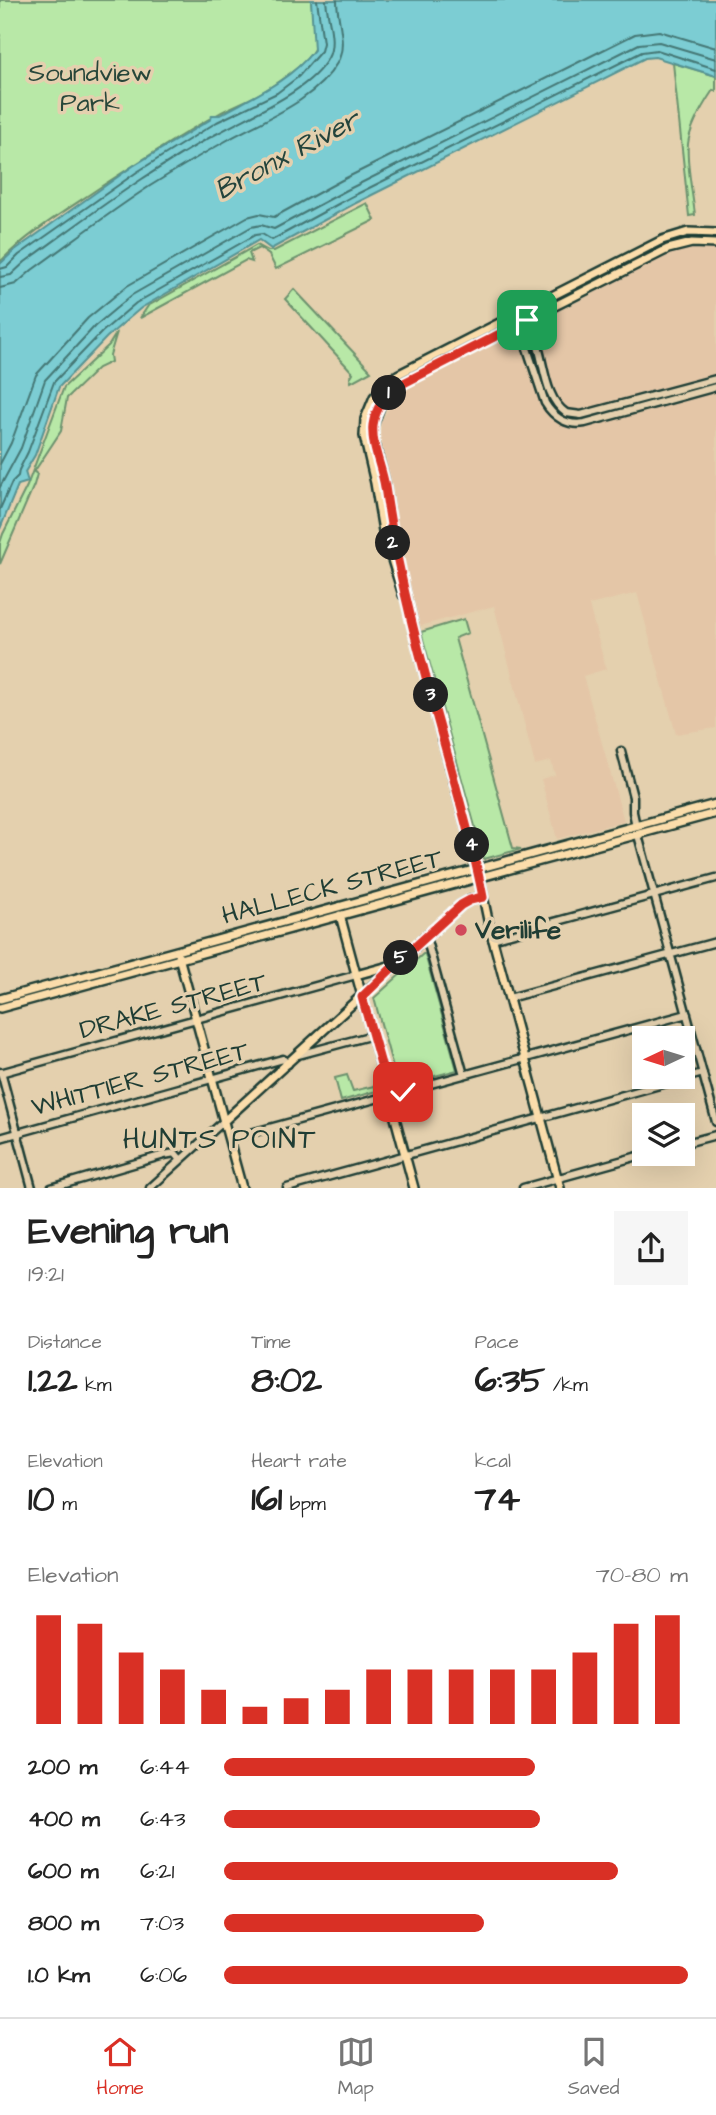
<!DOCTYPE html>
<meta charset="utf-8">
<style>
body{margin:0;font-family:"Architects Daughter",sans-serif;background:#f6f6f6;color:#222;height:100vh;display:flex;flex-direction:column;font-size:26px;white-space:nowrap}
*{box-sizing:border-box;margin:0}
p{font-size:23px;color:#767676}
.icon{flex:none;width:38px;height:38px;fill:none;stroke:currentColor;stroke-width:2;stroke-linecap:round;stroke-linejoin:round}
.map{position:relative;height:1188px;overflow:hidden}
.side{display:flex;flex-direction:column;background:#fff;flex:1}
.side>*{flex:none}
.needle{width:46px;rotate:266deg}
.tools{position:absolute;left:632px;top:1026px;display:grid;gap:14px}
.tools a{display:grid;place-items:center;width:63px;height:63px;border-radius:0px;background:#fff;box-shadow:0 7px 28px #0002;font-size:35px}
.pin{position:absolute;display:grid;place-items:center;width:60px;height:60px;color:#fff;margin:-30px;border-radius:14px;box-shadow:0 4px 10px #0006}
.km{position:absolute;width:35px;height:35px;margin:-18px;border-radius:50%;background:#222;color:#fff;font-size:19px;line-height:35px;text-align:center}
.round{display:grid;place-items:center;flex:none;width:74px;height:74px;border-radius:0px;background:#f6f6f6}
.headline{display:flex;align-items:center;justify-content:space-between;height:119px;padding:0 28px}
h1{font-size:38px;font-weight:700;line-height:52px}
.metrics{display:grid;grid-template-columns:repeat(3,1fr);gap:10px;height:119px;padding:7px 28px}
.metrics div{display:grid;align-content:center}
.metrics b{font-size:35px;font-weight:700}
.metrics small{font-size:19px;font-weight:400}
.metrics p{font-size:19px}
.chart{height:196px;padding:14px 28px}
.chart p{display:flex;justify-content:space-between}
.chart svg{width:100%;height:126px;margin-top:7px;stroke:#d93025;stroke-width:6}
ul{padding:0 28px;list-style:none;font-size:23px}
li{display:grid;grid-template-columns:112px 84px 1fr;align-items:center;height:52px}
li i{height:18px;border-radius:9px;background:#d93025}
.tabs{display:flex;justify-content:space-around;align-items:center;height:98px;border-top:2px solid #e0e0e0;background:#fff;font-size:19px;color:#767676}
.tabs a{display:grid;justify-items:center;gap:4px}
.tabs .active{color:#d93025}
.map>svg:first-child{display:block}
.built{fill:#e4c6a7}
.green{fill:#b8e8a7;stroke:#6c926e;stroke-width:2}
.water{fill:#7bcdd3;stroke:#569393;stroke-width:2}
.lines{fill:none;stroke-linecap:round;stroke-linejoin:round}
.shore{stroke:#447774;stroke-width:2}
.minor-casing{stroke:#1f3d34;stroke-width:11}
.major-casing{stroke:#1f3d34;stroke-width:12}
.minor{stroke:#e4d0ae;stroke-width:6}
.major{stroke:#fbddab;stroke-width:7}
.route-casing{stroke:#fff;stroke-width:14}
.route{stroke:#d93025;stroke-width:9}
.poi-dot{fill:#d1495b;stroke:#e4d0ae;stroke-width:2.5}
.labels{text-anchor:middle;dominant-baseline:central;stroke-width:7;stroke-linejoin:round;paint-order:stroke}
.park-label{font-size:26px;fill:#27463a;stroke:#e4d0ae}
.street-label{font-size:26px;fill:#1f3d34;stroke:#e4d0ae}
.poi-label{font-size:26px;font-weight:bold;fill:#1f3d34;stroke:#e4d0ae;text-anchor:start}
.water-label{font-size:28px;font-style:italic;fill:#24443c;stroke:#e4d0ae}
.neighbourhood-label{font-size:28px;letter-spacing:2px;fill:#1f3d34;stroke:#e4d0ae}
</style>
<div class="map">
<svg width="716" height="1188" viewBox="0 0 716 1188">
<rect width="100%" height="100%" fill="#e4d0ae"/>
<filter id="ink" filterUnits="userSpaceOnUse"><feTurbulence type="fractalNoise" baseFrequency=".0143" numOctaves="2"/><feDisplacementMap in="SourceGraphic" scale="14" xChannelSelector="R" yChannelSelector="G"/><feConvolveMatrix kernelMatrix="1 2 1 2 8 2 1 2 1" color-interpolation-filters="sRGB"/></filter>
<g filter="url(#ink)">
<!-- built -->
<path class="built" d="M693,248L716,250V728L676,734L637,593L589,605L606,669L583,676L624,821L557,839L541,779L555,775L551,761L535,765L494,606L420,626L400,552L390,479L380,438L381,422L398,392L410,384L517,333L657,260L675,252Z"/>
<!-- green -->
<path class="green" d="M0,0H311L316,43C313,59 288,75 275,84C258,97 236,104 218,114C177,136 138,163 99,188C65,211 28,233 0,262Z
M673,63L716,76V91L713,90C703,105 690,126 688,144C686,163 693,196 695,215L689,216Z
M367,203L375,220L276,269L269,255L259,248L249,253L252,262L246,260L140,318L148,306L257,245L268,251H274Z
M294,289L371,371L351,382L350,378L353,373L285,299Z
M117,332L110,355L111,362L98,368L67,398L61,431L34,472L37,474L34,485L0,564V543L3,534L27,486L64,387L109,345Z
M464,619L468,633L455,638L513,848L521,849L484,859L421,632Z
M423,954H425L457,1070L398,1086L374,998Z
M347,1075L353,1091L374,1086L376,1091L341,1101L335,1078Z"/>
<!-- water -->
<path class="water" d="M311,0H716V76L655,57L645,58L354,204L271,249L259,240L141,308L107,337L59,387L35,455L25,472L28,482L18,485L0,529V264L15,250L133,166L211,119L212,115H220C254,96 290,81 314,50Z"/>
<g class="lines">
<!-- shore -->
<path class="shore" d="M0,269L7,267L19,255L137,172L217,122L277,93L298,77L321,51L323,43L317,0
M0,277L11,275L25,262C64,234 102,205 142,179C167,163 193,146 220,132C252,114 310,91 328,58C337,42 327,17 326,0
M0,288L16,284L32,270C71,242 110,212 150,186C174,171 199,156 224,142C260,121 315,102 337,63C348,45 337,20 337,0
M0,464L11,443L36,375L88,318L127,286L247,217L259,214L274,217L342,180L635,34L659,31L716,48
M0,487L21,448L45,380L95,326L132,295L251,227L261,225L274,229L347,190L639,44L659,42L716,59
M0,509L12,482L18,476L19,470L28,452L54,382L102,332L136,303L255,235L262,234L272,240L351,197L642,52L657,50L716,69"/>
<defs>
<path id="minor" d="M517,314C550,335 535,391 566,413L581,415L716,379
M519,324L545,403C554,418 568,426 585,423L716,387
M621,751L633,797V812L636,826
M638,835L716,1122
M426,937L464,1075
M492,939L716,878
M509,998L716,942
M298,1055L373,1035
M1,1072L32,1188
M0,1073L356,975
M0,1138L283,1059L288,1064
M229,1139L687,1014
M682,1144L716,1135
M51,1188L164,1155L175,1153L181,1160
M150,1188L224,1121
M287,1188L703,1073
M523,1188L649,1153"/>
<path id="major" d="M403,595L383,531L375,483L364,436L365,419L374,397L388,381L399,374L662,240L688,232L716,233
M340,915L414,1188
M179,957L242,1188
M356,975L396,964
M0,999L716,804
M0,1008L716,813
M224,1121L461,905L470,900L483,896
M560,1188L489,925L476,862L421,659L394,547L384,479L373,438V426L382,401L402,383L668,249L692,243L716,244"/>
</defs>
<!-- minor casing -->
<use href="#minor" class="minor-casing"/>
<!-- major casing -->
<use href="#major" class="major-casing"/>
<!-- minor -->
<use href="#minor" class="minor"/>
<!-- major -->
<use href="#major" class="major"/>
</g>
</g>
<g class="lines" filter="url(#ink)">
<defs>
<path id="route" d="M403,1092L390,1096L362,997L396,964L461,905L470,900L483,897C474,849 460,803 448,757C423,668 398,579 385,487C382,467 371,446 373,425C375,409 385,395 398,386L527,320"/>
</defs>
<!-- route casing -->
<use href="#route" class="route-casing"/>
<!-- route -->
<use href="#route" class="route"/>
</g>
<!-- markers -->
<circle class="poi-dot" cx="461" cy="930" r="7"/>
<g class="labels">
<!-- park labels -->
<g class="park-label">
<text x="90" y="73">Soundview<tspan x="90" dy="30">Park</tspan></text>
</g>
<!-- street labels -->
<g class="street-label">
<text transform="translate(332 887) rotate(-15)">HALLECK STREET</text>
<text transform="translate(173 1006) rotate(-15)">DRAKE STREET</text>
<text transform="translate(140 1079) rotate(-15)">WHITTIER STREET</text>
</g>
<!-- poi labels -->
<g class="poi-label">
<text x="475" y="930">Verilife</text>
</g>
<!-- water labels -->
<g class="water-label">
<text transform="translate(287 155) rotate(-28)">Bronx River</text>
</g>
<!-- neighbourhood labels -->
<g class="neighbourhood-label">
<text x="220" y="1139">HUNTS POINT</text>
</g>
</g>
</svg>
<div class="tools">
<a><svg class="needle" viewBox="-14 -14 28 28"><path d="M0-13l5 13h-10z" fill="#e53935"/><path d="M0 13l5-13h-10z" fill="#767676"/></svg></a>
<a><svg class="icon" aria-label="layers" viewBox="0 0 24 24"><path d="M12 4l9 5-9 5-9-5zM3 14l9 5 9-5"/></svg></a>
</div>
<div class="pin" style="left:527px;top:320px;background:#1e9e55"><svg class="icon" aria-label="arrive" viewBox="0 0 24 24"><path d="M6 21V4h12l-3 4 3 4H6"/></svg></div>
<div class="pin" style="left:403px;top:1092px;background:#d93025"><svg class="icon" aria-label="check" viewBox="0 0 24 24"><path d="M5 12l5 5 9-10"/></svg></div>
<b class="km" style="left:389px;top:393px">1</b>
<b class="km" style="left:393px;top:543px">2</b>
<b class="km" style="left:431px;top:695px">3</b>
<b class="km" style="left:472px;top:845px">4</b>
<b class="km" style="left:401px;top:958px">5</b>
</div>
<section class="side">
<div class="headline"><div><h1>Evening run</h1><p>19:21</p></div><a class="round"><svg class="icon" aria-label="share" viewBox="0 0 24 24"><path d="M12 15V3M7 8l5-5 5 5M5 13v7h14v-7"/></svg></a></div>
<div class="metrics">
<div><p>Distance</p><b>1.22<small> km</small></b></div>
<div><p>Time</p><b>8:02</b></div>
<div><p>Pace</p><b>6:35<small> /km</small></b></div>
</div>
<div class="metrics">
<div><p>Elevation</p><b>10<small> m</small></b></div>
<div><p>Heart rate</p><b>161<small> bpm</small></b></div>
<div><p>kcal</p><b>74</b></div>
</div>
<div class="chart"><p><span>Elevation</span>70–80 m</p>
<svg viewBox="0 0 160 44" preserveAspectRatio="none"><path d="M5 44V6M15 44V9M25 44V19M35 44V25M45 44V32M55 44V38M65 44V35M75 44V32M85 44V25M95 44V25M105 44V25M115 44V25M125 44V25M135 44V19M145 44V9M155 44V6"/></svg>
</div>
<ul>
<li><b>200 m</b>6:44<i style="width:67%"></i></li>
<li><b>400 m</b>6:43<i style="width:68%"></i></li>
<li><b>600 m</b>6:21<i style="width:85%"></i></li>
<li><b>800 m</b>7:03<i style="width:56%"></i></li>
<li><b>1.0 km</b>6:06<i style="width:100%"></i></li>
</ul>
</section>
<nav class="tabs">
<a class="active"><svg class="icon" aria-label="home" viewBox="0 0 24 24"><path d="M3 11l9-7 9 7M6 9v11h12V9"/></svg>Home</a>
<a><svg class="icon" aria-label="map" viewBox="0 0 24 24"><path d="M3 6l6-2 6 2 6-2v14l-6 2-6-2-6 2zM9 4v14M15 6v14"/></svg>Map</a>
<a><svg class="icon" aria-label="saved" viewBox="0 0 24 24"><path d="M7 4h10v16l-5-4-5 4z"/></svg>Saved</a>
</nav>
